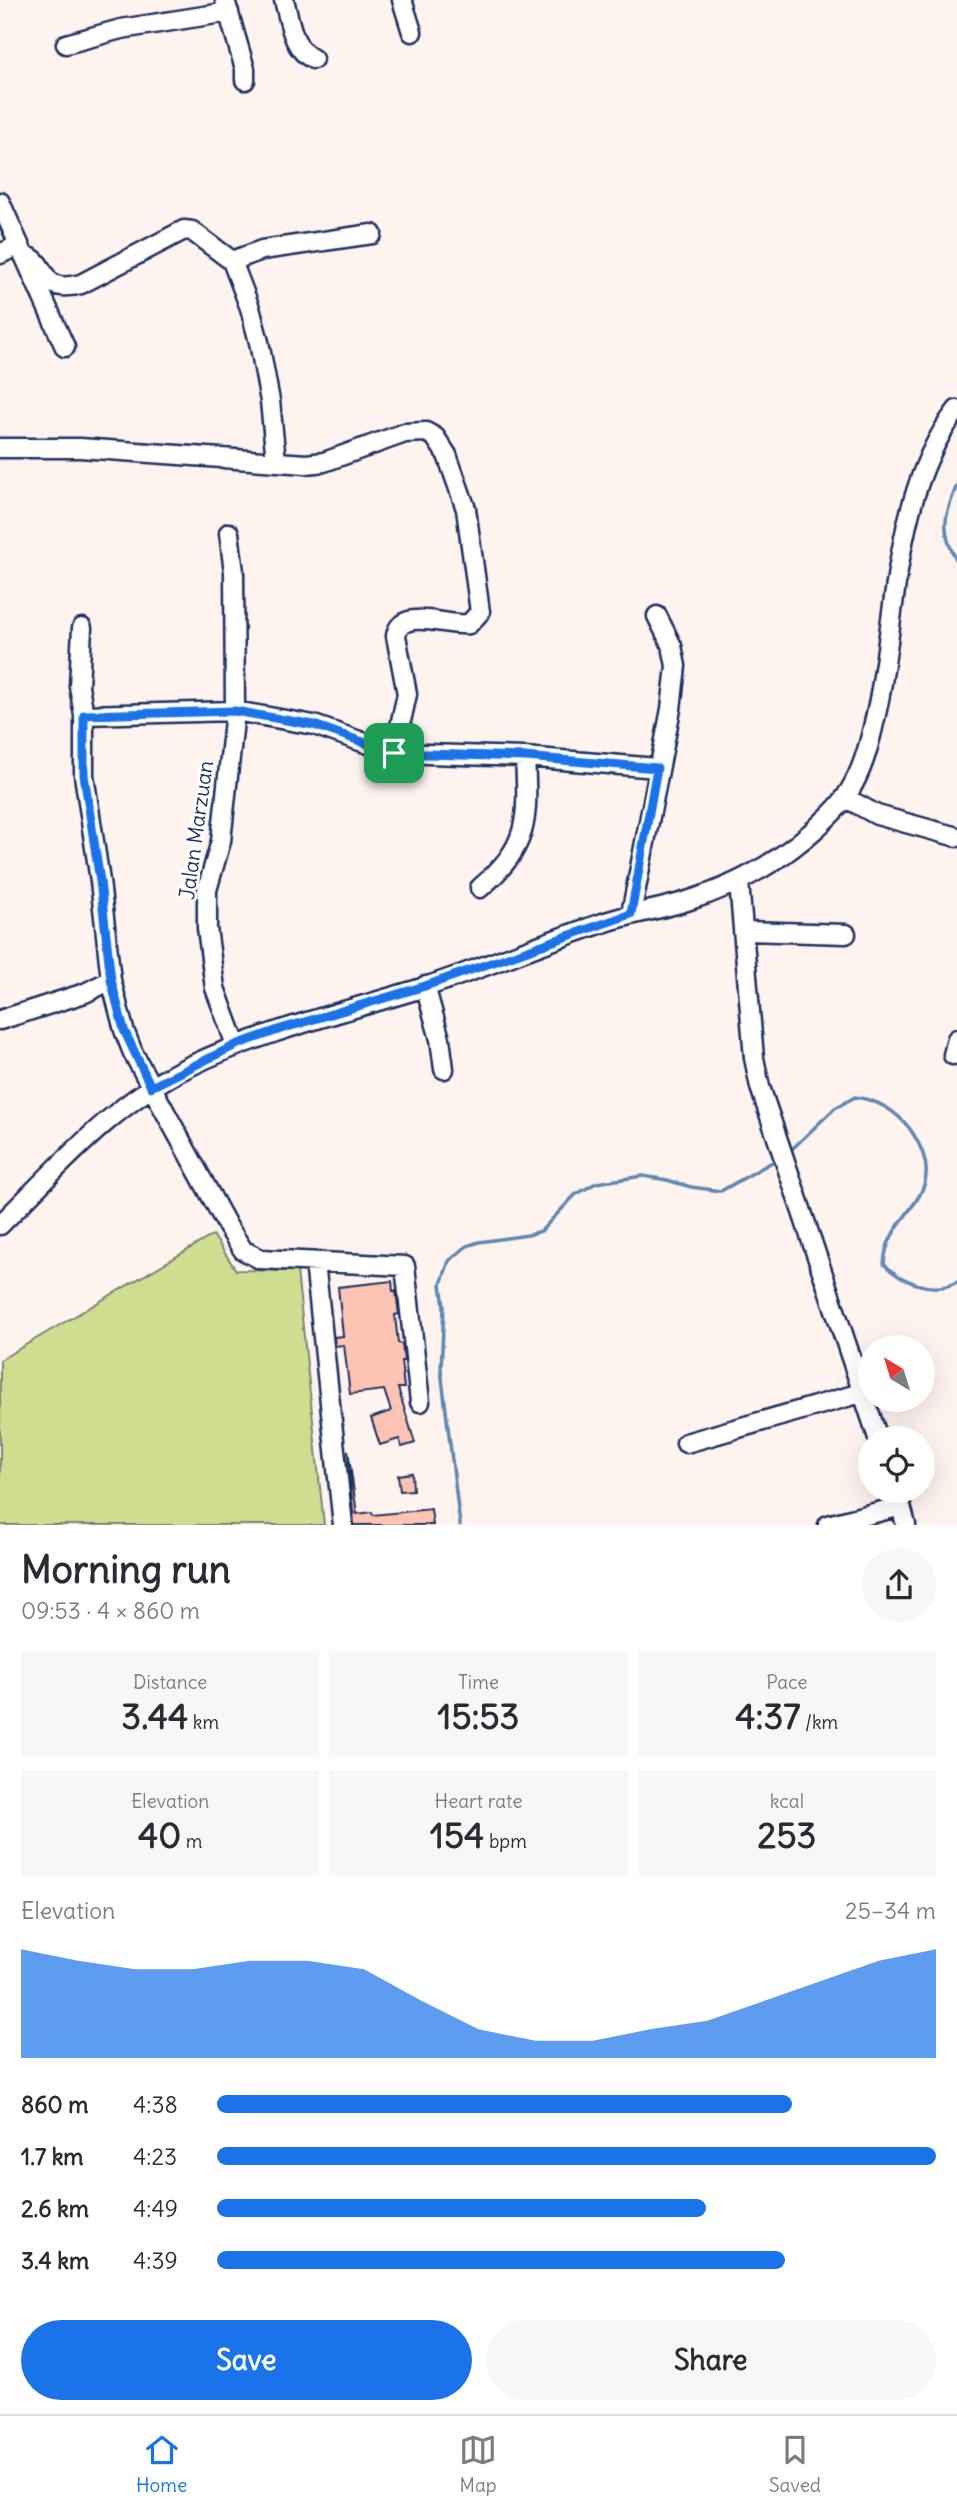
<!DOCTYPE html>
<meta charset="utf-8">
<style>
body{margin:0;font-family:Delius,sans-serif;background:#f7f7f7;color:#2b2b33;height:100vh;display:flex;flex-direction:column;font-size:26px;white-space:nowrap}
*{box-sizing:border-box;margin:0}
p{font-size:23px;color:#7c7c81}
.icon{flex:none;width:38px;height:38px;fill:none;stroke:currentColor;stroke-width:2;stroke-linecap:round;stroke-linejoin:round}
.map{position:relative;height:1525px;overflow:hidden}
.side{display:flex;flex-direction:column;background:#fff;flex:1}
.side>*{flex:none}
.needle{width:46px;rotate:322deg}
.controls{position:absolute;left:858px;top:1335px;display:grid;gap:14px}
.controls a{display:grid;place-items:center;width:77px;height:77px;border-radius:50%;background:#fff;box-shadow:0 7px 28px #0002;font-size:35px}
.pin{position:absolute;display:grid;place-items:center;width:60px;height:60px;color:#fff;margin:-30px;border-radius:14px;box-shadow:0 4px 10px #0006}
.round{display:grid;place-items:center;flex:none;width:74px;height:74px;border-radius:37px;background:#f7f7f7}
.summary{display:flex;align-items:center;justify-content:space-between;height:119px;padding:0 21px}
h1{font-size:38px;font-weight:800;line-height:52px}
.stats{display:grid;grid-template-columns:repeat(3,1fr);gap:10px;height:119px;padding:7px 21px}
.stats div{display:grid;align-content:center;border-radius:0px;background:#f7f7f7;text-align:center}
.stats b{font-size:35px;font-weight:800}
.stats small{font-size:19px;font-weight:400}
.stats p{font-size:19px}
.chart{height:196px;padding:14px 21px}
.chart p{display:flex;justify-content:space-between}
.chart svg{width:100%;height:126px;margin-top:7px;fill:#1a73e8;opacity:.7}
.primary-button{display:flex;gap:14px;margin-top:auto;padding:14px 21px}
.primary-button a{flex:1;height:80px;border-radius:42px;background:#1a73e8;color:#fff;font-size:28px;font-weight:800;line-height:80px;text-align:center}
.primary-button a+a{background:#f7f7f7;color:#2b2b33}
ul{padding:0 21px;list-style:none;font-size:23px}
li{display:grid;grid-template-columns:112px 84px 1fr;align-items:center;height:52px}
li i{height:18px;border-radius:9px;background:#1a73e8}
.tabs{display:flex;justify-content:space-around;align-items:center;height:98px;border-top:2px solid #e1e1e2;background:#fff;font-size:19px;color:#7c7c81}
.tabs a{display:grid;justify-items:center;gap:4px}
.tabs .selected{color:#1a73e8}
.map>svg:first-child{display:block}
.green{fill:#d0dd90;stroke:#768677;stroke-width:2}
.lines{fill:none;stroke-linecap:round;stroke-linejoin:round}
.stream{stroke:#5e87b2;stroke-width:3.5}
.building{fill:#fdc4b3;stroke:#1b2f5e;stroke-width:2}
.minor-casing{stroke:#1b2f5e;stroke-width:23}
.minor{stroke:#fff;stroke-width:18}
.route-casing{stroke:#fff;stroke-width:14}
.route{stroke:#1a73e8;stroke-width:9}
.labels{text-anchor:middle;dominant-baseline:central;stroke-width:6;stroke-linejoin:round;paint-order:stroke}
.street-label{font-size:21px;fill:#1b2f5e;stroke:#fff}
</style>
<div class="map">
<svg width="957" height="1525" viewBox="0 0 957 1525">
<rect width="100%" height="100%" fill="#fff3f0"/>
<filter id="ink" filterUnits="userSpaceOnUse"><feTurbulence type="fractalNoise" baseFrequency=".0143" numOctaves="2"/><feDisplacementMap in="SourceGraphic" scale="14" xChannelSelector="R" yChannelSelector="G"/><feConvolveMatrix kernelMatrix="1 2 1 2 8 2 1 2 1" color-interpolation-filters="sRGB"/></filter>
<g filter="url(#ink)">
<!-- green -->
<path class="green" d="M213,1235L236,1270L297,1271L324,1525H0V1360Z"/>
<g class="lines">
<!-- stream -->
<path class="stream" d="M957,485C944,517 940,531 957,561
M791,1150L835,1108L855,1097C878,1100 896,1111 910,1129C957,1198 887,1208 884,1264C901,1282 934,1295 957,1282
M460,1525L441,1370L444,1307L441,1284L449,1261L467,1246L479,1242L528,1235L541,1231L575,1195L596,1183L643,1176L667,1180L691,1187L721,1191L774,1161"/>
</g>
<!-- building -->
<path class="building" d="M392,1281L393,1291H396L399,1314L395,1315L398,1343L402,1344L404,1361H401L404,1388H398L415,1443L402,1447L399,1439L380,1445L371,1418L391,1411L384,1390L350,1394L344,1345L335,1346L334,1337L343,1336L338,1287Z
M348,1450L357,1514L372,1512L373,1515L431,1509L433,1525H354Z
M412,1473L413,1490L400,1491L398,1475Z"/>
<g class="lines">
<defs>
<path id="minor" d="M225,0L245,69V80
M284,0C290,21 292,49 313,59
M402,0L412,32
M66,44L121,29L229,12
M0,202L65,347
M0,254L19,245
M24,256C50,259 35,296 81,284L184,230L192,231L232,261L250,308L259,342L270,401L276,461
M232,261L262,250L372,234
M0,448H80L306,464L324,462L405,433L426,432L435,437L447,455L466,509L480,612L469,624C448,627 400,606 396,636L407,694L394,753
M229,533L234,572L235,711L221,841L207,890V928L215,988L236,1045
M82,628L79,686L84,715V775L100,881L111,980L124,1030L133,1053L228,1227L243,1250L260,1259L405,1266L420,1402
M84,715L235,711L314,725L394,753L525,757L657,768
M846,798L877,815L957,837
M739,882L754,1058L760,1087L878,1438
M480,888C530,845 528,820 525,757
M631,914L671,709L676,666L672,646L657,616
M745,931L846,934
M425,986L440,1039L444,1069
M0,1020L85,993L111,980
M953,1055L957,1039
M0,1225C59,1167 114,1102 190,1066C265,1030 345,1012 425,987C484,968 541,943 600,924C628,914 658,910 687,901C743,884 791,855 832,813C862,784 871,739 879,700C897,604 896,489 957,410
M315,1262L343,1525
M686,1443L861,1393
M897,1491L906,1525
M828,1525L901,1506"/>
</defs>
<!-- minor casing -->
<use href="#minor" class="minor-casing"/>
<!-- minor -->
<use href="#minor" class="minor"/>
</g>
</g>
<g class="lines" filter="url(#ink)">
<defs>
<path id="route" d="M235,711L314,725L394,753L525,757L657,768L631,914L425,986L281,1029L236,1045L151,1087L124,1030L111,980L100,881L84,775V715Z"/>
</defs>
<!-- route casing -->
<use href="#route" class="route-casing"/>
<!-- route -->
<use href="#route" class="route"/>
</g>
<g class="labels">
<!-- street labels -->
<g class="street-label">
<text transform="translate(196 830) rotate(-82)">Jalan Marzuan</text>
</g>
</g>
</svg>
<div class="controls">
<a><svg class="needle" viewBox="-14 -14 28 28"><path d="M0-13l5 13h-10z" fill="#e53935"/><path d="M0 13l5-13h-10z" fill="#7c7c81"/></svg></a>
<a><svg class="icon" aria-label="locate" viewBox="0 0 24 24"><circle cx="12" cy="12" r="6"/><path d="M12 2v4M12 18v4M2 12h4M18 12h4"/></svg></a>
</div>
<div class="pin" style="left:394px;top:753px;background:#1e9e55"><svg class="icon" aria-label="arrive" viewBox="0 0 24 24"><path d="M6 21V4h12l-3 4 3 4H6"/></svg></div>
</div>
<section class="side">
<div class="summary"><div><h1>Morning run</h1><p>09:53 · 4 × 860 m</p></div><a class="round"><svg class="icon" aria-label="share" viewBox="0 0 24 24"><path d="M12 15V3M7 8l5-5 5 5M5 13v7h14v-7"/></svg></a></div>
<div class="stats">
<div><p>Distance</p><b>3.44<small> km</small></b></div>
<div><p>Time</p><b>15:53</b></div>
<div><p>Pace</p><b>4:37<small> /km</small></b></div>
</div>
<div class="stats">
<div><p>Elevation</p><b>40<small> m</small></b></div>
<div><p>Heart rate</p><b>154<small> bpm</small></b></div>
<div><p>kcal</p><b>253</b></div>
</div>
<div class="chart"><p><span>Elevation</span>25–34 m</p>
<svg viewBox="0 0 160 44" preserveAspectRatio="none"><path d="M0 44V6L10 10L20 13L30 13L40 10L50 10L60 13L70 24L80 34L90 38L100 38L110 34L120 31L130 24L140 17L150 10L160 6V44z"/></svg>
</div>
<ul>
<li><b>860 m</b>4:38<i style="width:80%"></i></li>
<li><b>1.7 km</b>4:23<i style="width:100%"></i></li>
<li><b>2.6 km</b>4:49<i style="width:68%"></i></li>
<li><b>3.4 km</b>4:39<i style="width:79%"></i></li>
</ul>
<div class="primary-button"><a>Save</a><a>Share</a></div>
</section>
<nav class="tabs">
<a class="selected"><svg class="icon" aria-label="home" viewBox="0 0 24 24"><path d="M3 11l9-7 9 7M6 9v11h12V9"/></svg>Home</a>
<a><svg class="icon" aria-label="map" viewBox="0 0 24 24"><path d="M3 6l6-2 6 2 6-2v14l-6 2-6-2-6 2zM9 4v14M15 6v14"/></svg>Map</a>
<a><svg class="icon" aria-label="saved" viewBox="0 0 24 24"><path d="M7 4h10v16l-5-4-5 4z"/></svg>Saved</a>
</nav>
